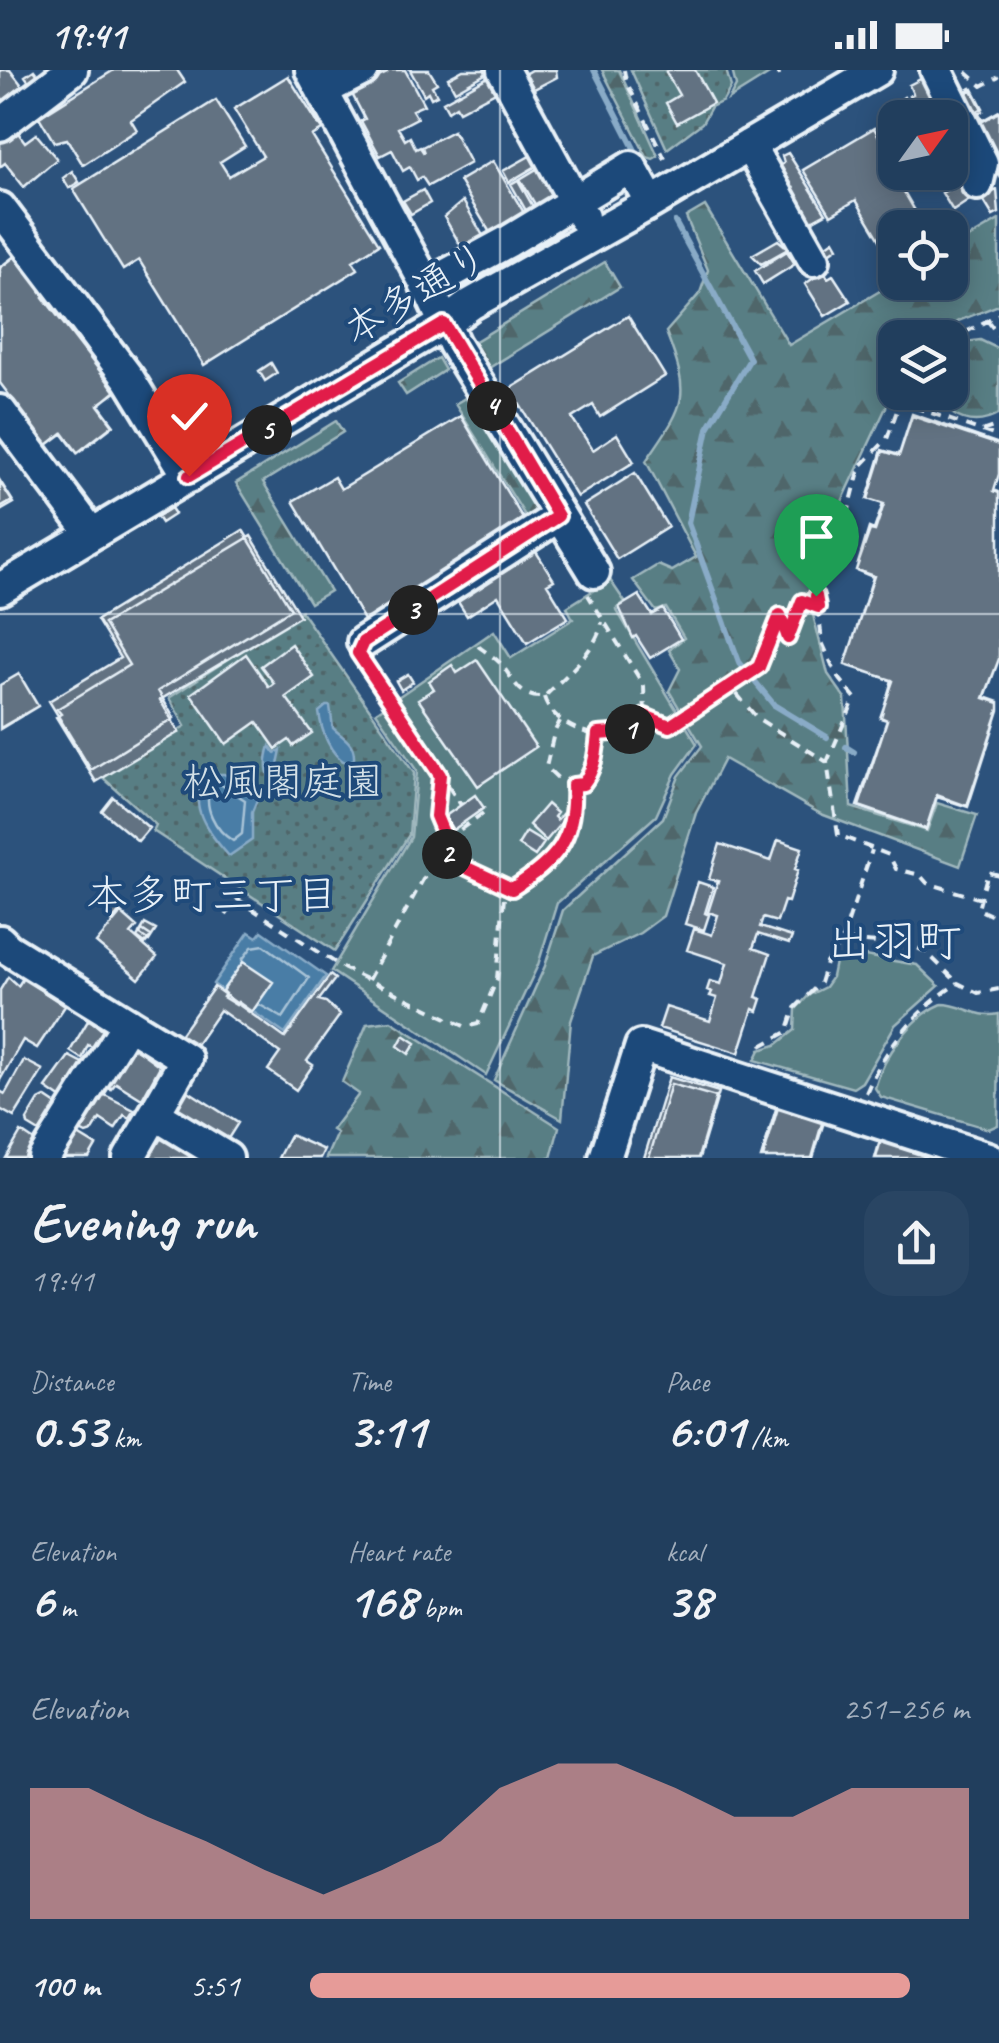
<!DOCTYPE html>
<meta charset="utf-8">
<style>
body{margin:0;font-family:Caveat,"Klee One",sans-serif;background:#294563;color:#f1f3f6;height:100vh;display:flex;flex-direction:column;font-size:38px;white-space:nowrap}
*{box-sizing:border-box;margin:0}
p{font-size:32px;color:#a2aebc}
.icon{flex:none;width:55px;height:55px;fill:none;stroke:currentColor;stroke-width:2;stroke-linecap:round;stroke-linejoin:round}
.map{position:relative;height:1088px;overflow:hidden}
.side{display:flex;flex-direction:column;background:#213e5d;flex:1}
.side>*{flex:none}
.needle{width:65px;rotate:57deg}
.controls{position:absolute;left:878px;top:30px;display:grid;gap:20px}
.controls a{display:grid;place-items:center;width:90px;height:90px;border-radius:20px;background:#213e5d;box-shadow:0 5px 25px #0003,0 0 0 2px #3e5772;font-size:50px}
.pin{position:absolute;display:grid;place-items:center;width:85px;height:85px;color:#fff;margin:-102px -42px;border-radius:50% 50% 50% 0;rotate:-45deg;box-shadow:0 0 10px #0007}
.pin .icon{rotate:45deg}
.km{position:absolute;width:50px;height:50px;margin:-25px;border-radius:50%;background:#222;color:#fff;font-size:28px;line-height:50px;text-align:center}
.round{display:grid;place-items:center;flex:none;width:105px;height:105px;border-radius:30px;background:#294563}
.headline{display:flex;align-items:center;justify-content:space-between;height:170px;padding:0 30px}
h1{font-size:55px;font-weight:600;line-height:75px}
.figures{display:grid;grid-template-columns:repeat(3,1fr);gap:15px;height:170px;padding:10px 30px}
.figures div{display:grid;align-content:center}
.figures b{font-size:50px;font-weight:600}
.figures small{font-size:28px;font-weight:400}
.figures p{font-size:28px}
.chart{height:280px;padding:20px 30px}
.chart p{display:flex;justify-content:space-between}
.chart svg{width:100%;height:180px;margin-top:10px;fill:#e69b98;opacity:.7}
ul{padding:0 30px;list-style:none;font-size:32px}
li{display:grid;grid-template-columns:160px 120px 1fr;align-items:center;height:75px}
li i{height:25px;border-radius:12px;background:#e69b98}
.status{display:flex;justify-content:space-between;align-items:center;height:70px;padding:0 50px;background:#213e5d;direction:ltr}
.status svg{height:28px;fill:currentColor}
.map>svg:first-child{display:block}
.green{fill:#597e84;stroke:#a0b8be;stroke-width:2.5}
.forest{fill:url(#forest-firs);stroke:#a0b8be;stroke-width:2.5}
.garden{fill:url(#garden-dots);stroke:#a0b8be;stroke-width:2.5}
.water{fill:#497da6;stroke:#89abc7;stroke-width:2.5}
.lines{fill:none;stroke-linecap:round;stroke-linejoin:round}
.shore{stroke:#a8c3d7;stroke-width:2.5}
.stream{stroke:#89abc7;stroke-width:6}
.building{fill:#627282;stroke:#e8f1f8;stroke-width:2.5}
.minor-casing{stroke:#e8f1f8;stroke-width:38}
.path{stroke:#e8f1f8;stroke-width:4;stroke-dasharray:10 8;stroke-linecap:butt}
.minor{stroke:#1f4a7a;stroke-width:30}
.route-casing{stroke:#fff;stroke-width:20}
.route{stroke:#e11d48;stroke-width:12}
.grid{fill:none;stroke:#e8f1f8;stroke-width:2.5;stroke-opacity:0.55}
.labels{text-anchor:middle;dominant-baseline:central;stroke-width:8;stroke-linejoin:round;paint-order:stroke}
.street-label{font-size:40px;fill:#e8f1f8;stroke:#1f4a7a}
.park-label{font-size:40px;fill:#d3e0e7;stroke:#1f4a7a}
.neighbourhood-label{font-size:42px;fill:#e8f1f8;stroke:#1f4a7a}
.quarter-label{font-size:45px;fill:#e8f1f8;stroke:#1f4a7a}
</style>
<div class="status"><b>19:41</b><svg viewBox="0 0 49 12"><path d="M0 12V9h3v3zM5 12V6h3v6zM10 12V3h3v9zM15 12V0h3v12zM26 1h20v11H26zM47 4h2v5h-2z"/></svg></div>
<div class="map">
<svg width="999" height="1088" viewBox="0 0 999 1088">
<defs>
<pattern id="forest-firs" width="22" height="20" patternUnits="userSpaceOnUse" patternTransform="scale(2.5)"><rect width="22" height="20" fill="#597e84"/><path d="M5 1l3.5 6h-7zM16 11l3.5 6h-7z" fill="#50666a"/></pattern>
<pattern id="garden-dots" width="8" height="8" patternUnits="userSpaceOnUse" patternTransform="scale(2.5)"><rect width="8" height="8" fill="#597e84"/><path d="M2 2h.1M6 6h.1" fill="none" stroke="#50666a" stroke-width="1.8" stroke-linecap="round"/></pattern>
</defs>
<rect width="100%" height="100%" fill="#2c527c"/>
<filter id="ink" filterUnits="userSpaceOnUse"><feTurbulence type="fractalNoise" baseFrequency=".01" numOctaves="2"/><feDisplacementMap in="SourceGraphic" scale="20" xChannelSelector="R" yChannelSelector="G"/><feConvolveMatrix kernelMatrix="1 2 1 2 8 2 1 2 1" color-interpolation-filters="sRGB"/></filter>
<g filter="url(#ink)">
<!-- green -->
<path class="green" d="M732,0H774V1L729,29L736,16Z
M610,510L625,532L616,539L697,674L675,704L656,746L557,833L538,895L486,1005L331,901L411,767L417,701L376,642L494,561L511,588L573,549L567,537Z
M865,886L917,895L939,916L895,955L862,1012L853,1018L755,990L760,980L776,975L795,960L796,939L809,925L825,917L832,907L835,892Z
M942,934C964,934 976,949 999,944L998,1055L989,1059L881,1027L875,1018C883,987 912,946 942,934Z"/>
<!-- forest -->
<path class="forest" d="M602,0H619L658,86L653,89L647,87Z
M705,136L789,275L895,212H950V179L999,150V235L958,251L934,267L895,268V318L811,498L809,529L828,604L845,628L851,737L927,761L937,733L977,745L960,796L821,744L724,689L696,743L663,846L640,863L593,886L571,951L562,1049L494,1010L545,896L563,840L663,748L679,706L702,676L669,621L680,599L669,580L684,568L666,538L656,541L633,510L658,495L672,501L696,487L646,391C685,334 692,329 666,262L700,223L708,200L686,147Z
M605,192L620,217L489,298L474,272Z
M980,270L999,279V344C974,359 948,349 937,323L950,322V280L966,272Z
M438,288L445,300L406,325L398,313Z
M475,322L548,440L529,452L455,334Z
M336,351L343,362L263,412L330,521L310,533L236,413Z
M391,951L559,1057L551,1088H326L337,1063L332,1060L359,1024L342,1012L367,954Z"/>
<!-- garden -->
<path class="garden" d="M631,0H726L731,17L723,31L711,37L702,53L667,79Z
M301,541L414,703L409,765L335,881L153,761L156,755L101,706L185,656L169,628Z"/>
<!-- water -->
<path class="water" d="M326,636H330L333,658C343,668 355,672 354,689L347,693C330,686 321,660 319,642Z
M270,676L275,683L281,680L277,699L286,713L284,721L279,723C266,708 264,694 270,676Z
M207,704H224L259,725L252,742V770L229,786C209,763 184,734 207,704Z
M262,861L326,906L285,964L213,914L249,862L257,867Z"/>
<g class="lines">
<!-- shore -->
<path class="shore" d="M220,714L245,730L242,764L233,771C215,760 202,736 211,716Z
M242,890L252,877L264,875L309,908L283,948L260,935"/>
<!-- stream -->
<path class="stream" d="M594,0L638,86
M675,152L750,289L708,358L688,453L739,592L774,635L827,667
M846,677L854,682"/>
</g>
<!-- building -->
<path class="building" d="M0,0H10L28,23L9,37L0,26Z
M34,0L41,9L32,16L25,6Z
M114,0H177L185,12L131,50L137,60L83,95L67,69L54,72L39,47Z
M386,0H405L424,35L412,40L417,48L398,58L405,70L410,67L416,79L420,77L424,83L422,77L453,61L470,93L428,116L422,107L417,110L410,97L403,101L392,80L380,86L361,51L365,49L350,20L387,3Z
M410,0H429L437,13L432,16L437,25L431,28L428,22L424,25Z
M463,0H485L487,3L455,21L448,8Z
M531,0H556L557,7L534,19L528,8L522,12L519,7Z
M669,0H695L713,33L677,53L666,33L679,25L666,2Z
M930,4L949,30L927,38L929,42L920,47L909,26L913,24L909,15Z
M288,6L322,60L312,66L379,174L353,191L358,199L204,295L139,190L123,200L73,119L216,30L245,76L220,92L229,106L263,86L234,39Z
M488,7L492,13L500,9L505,17L459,41L456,36L448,41L443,32Z
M971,18L983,41L977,44L981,51L999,41V104L956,26Z
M973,19L983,38L977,41L983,51L999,42V105L956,29Z
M904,27L915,48H895V70L880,45Z
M874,58L895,94V102L901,105L896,108L925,158H895V195L856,130L831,145L803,100Z
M16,60L25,72L36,64L57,89L24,117L5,93L0,97V73Z
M966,80L975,96L940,117L932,102H950V89Z
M537,82L543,92L509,112L503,101Z
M788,83L826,143L806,154L772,102L784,93L782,86Z
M493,91L526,146L492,166L459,111Z
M545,94L564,127L539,141L520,109Z
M72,101L79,112L69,118L63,108Z
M518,110L536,142L529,146L511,114Z
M963,110L974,127L953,141L942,123Z
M423,120L430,133L411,144L403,131Z
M997,120L999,143L993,146L982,128Z
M463,131L486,171L465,183L444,147Z
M778,170L784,175L790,171L793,176L761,194L752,185Z
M834,170L838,177L822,188L817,182Z
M787,181L795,194L763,214L755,201Z
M17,184L47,224L43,227L116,321L99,335L114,355L78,383L63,363L47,375L0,313V197Z
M17,185L46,224L43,227L116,322L98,335L113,355L77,383L62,363L47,375L0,313V198Z
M824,201L828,208L833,205L850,231L825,246L805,214Z
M628,246L665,306L600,347L593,335L572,348L593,380L617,364L634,392L577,427L510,319Z
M271,293L277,303L265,311L259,301Z
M912,344L999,374V404L994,420L999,422V589L985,627L999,632V640L968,737L937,727L926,760L857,736L887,650L881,647L892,610L845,595L873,507L856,500L869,458L874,460L883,434L867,429L882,380L899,385Z
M461,346L528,457L367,555L293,431L334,407L341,419Z
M912,346L999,375V404L994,421L999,423V589L984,628L999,633V639L967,736L937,725L926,759L859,736L887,650L880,648L893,611L845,594L874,506L856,500L870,460L875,461L884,434L868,429L883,381L899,386Z
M635,403L668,457L617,489L584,435Z
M0,411L14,433L0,441Z
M0,412L12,431L0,438Z
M171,438L175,444L161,453L157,447Z
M243,460L291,539L158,621L174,648L91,700L49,631L120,588L97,550Z
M251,466L300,546L160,630L179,662L96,712L56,647L61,644L57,639L129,595L104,554Z
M528,469L554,510L547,514L568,548L527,573L498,526L467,546L449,518Z
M639,525L652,545L663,539L681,569L650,588L636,566L633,568L619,537Z
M291,574L314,607L286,627L312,663L293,676L289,670L276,679L257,652L226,674L191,624L246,584L269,617L274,613L261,596Z
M477,590L536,677L478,716L418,629L434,619L429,611L452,595L457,603Z
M19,604L38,636L0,658V615Z
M19,604L38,636L0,659V615Z
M408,604L413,612L401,620L396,611Z
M475,725L484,738L453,760L444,747Z
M113,727L149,758L138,771L102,741Z
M547,734L557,743L554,747L557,750L562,744L566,747L546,771L529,755Z
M526,762L544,773L535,786L518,775Z
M778,770L802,778L795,799L798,800L788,832L784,831L777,852L763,848L760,857L792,867L789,874L758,864L753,878L770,884L756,927L762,929L758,941L753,939L739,983L659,958L666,937L710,951L717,928L710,926L712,922L707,920L710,911L721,914L727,893L687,880L694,859L712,865L718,845L708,842L718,811L709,809L720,774L771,791Z
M698,812L713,817L705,843L709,845L704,860L685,854Z
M113,836L120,841L112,851L106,845Z
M121,843L137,857L131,864L157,887L139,909L96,873Z
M145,854L156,860L149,871L139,864Z
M142,860L151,866L145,874L137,868Z
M243,892L273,912L252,942L238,932L236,935L223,927L225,924L222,921Z
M330,905L335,909L319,930L326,932L340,945L307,991L313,995L296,1020L268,1000L280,983L220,940L193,979L178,968L214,917L285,968Z
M8,907L18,916L23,908L65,936L37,978L23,970L0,1010V920Z
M89,949L107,964L92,988L89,986L94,978L88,975L82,989L70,981Z
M404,965L416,973L409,984L398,976Z
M127,972L160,996L142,1029L116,1013L111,1019L102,1012Z
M69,986L88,996L65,1031L46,1018Z
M24,990L43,1000L14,1047L0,1039V1021L5,1024Z
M669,1007L719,1022L699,1088H644Z
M671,1014L716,1027L698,1088H649Z
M179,1015L238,1053L224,1075L167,1034Z
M95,1020L134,1040L129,1048L124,1045L115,1059L100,1049L92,1062L86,1064L71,1056Z
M45,1027L63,1039L41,1063L28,1055L27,1050L39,1030Z
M779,1029L825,1043L812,1088H761Z
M780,1031L826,1045L813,1088H763Z
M70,1060L96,1076L89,1088H57Z
M883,1060L929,1074L925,1088H875Z
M884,1060L930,1074L926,1088H876Z
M21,1062L39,1074L31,1087L26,1084L25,1088H6Z
M170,1062L196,1080L191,1088H140L153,1063L163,1069Z
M290,1065L324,1080L320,1088H278Z"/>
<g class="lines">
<defs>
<path id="minor" d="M311,0L430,222L454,274L594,502
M503,0L583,147
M936,0L982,93L977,114
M322,21L363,0
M0,55L72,0
M749,75L814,190
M0,138L129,309L189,407
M426,216L509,171L631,97L651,133
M0,341L92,464
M0,519L444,254L471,234L651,133L877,0
M363,572L559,446
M0,871L8,879L186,989L129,1088
M156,1045L227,1088
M44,1088L128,953
M605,1088L641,976L988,1088"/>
</defs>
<!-- minor casing -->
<use href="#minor" class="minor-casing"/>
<!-- path -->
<path class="path" d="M624,0L626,11L665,89
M778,0L779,6
M966,2L982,16L999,7
M400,248L404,227
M987,250L999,266
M950,271L999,244
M918,339L920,322
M982,361L999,355
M478,576C484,581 493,586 499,592C514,608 518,629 544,627C564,607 597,580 602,552
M367,597L461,735
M732,615L759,597L780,545L788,568L802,531L817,537
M544,627C552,655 599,674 626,662C633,659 639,651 645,647L644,616L588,525
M645,647L670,655L730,616L757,648L827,692
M560,651L554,663L546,697L562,712L583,714L593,697L598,664
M440,707L437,746L446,770
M483,743L446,770L447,785L512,819
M999,805L988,802L978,839L999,849
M981,829L927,813L920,805L896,799L889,785L838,765L827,692L855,628L836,604L822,572L817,526L824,502L839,478L860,397L887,369L900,332L999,367
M226,845L237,829L345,899L466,957L478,954L497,909L504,827C548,789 577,780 573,715
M842,870L872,780
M368,910L426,804L435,792L447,785
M761,976L787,962L795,938L820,913L826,893L842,870L913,876L926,882L958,913
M866,1023C886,976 915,941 958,913L978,923L999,919"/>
<!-- minor -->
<use href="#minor" class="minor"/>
</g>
</g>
<g class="lines" filter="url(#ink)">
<defs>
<path id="route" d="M189,406L444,254L558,446L363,572L358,583L440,705L436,746L446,770L448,785L454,792L512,819C557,790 576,769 573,715L583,714C595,699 596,683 598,664L627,662L645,646L670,656L759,597L780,545L788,568L802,531L818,537L816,526"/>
</defs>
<!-- route casing -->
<use href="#route" class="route-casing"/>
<!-- route -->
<use href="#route" class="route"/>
</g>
<!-- grid -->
<path class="grid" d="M500,0V1088M0,544H999"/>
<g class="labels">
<!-- street labels -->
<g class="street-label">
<text transform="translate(416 223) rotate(-31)">本多通り</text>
</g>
<!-- park labels -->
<g class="park-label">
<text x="283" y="712">松風閣庭園</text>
</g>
<!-- neighbourhood labels -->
<g class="neighbourhood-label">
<text x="212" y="825">本多町三丁目</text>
</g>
<!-- quarter labels -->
<g class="quarter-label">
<text x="894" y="871">出羽町</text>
</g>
</g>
</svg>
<div class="controls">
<a><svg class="needle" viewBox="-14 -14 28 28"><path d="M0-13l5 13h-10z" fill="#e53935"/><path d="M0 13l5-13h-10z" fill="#a2aebc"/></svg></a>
<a><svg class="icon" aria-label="locate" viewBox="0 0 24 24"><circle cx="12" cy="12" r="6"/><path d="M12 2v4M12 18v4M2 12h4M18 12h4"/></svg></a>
<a><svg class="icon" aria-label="layers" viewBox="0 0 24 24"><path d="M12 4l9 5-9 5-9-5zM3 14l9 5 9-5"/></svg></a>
</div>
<div class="pin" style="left:816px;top:526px;background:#1e9e55"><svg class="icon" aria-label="arrive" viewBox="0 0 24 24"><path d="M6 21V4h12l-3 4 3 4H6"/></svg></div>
<div class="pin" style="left:189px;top:406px;background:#d93025"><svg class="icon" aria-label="check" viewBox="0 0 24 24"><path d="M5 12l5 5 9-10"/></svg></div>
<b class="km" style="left:630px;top:659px">1</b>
<b class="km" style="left:447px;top:784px">2</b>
<b class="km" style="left:413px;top:540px">3</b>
<b class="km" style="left:492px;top:336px">4</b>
<b class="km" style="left:267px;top:360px">5</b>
</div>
<section class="side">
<div class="headline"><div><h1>Evening run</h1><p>19:41</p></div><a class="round"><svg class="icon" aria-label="share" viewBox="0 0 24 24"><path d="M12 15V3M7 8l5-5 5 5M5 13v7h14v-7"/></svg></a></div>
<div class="figures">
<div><p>Distance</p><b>0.53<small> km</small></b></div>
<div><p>Time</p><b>3:11</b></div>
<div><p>Pace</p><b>6:01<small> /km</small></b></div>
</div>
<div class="figures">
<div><p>Elevation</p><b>6<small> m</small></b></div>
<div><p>Heart rate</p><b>168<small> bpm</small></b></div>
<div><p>kcal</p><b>38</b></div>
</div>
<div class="chart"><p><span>Elevation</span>251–256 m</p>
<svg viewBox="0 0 160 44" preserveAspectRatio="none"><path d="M0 44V12L10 12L20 19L30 25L40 32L50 38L60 32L70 25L80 12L90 6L100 6L110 12L120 19L130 19L140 12L150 12L160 12V44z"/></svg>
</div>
<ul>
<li><b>100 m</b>5:51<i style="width:91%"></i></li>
</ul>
</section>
